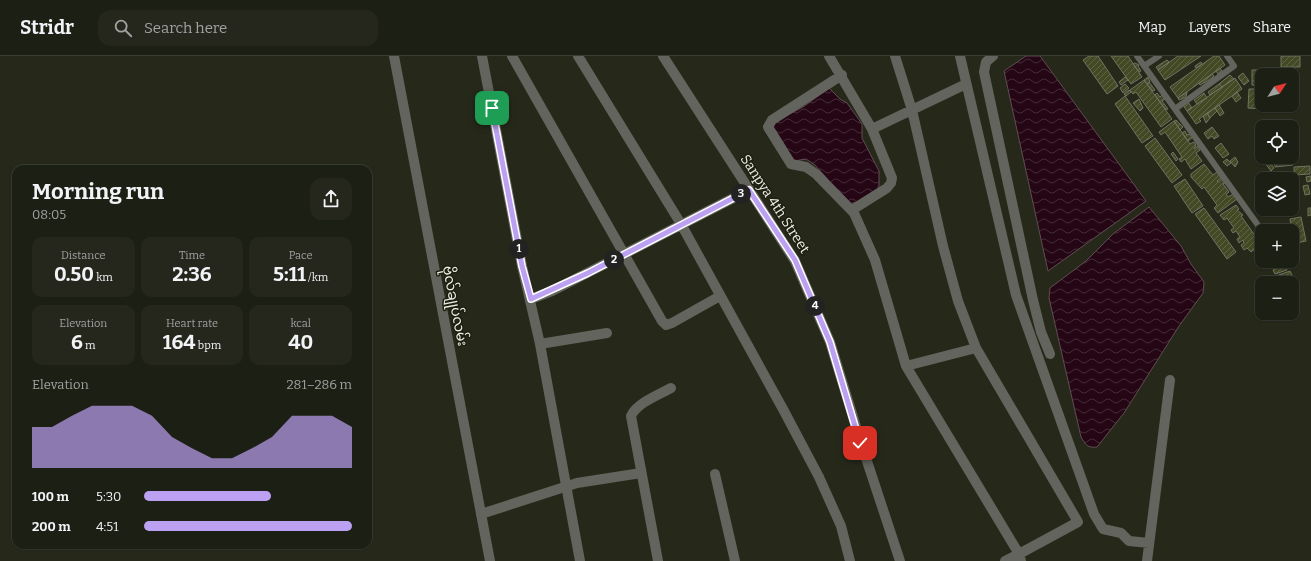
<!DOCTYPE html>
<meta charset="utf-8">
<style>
body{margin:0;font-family:Bitter,"Noto Sans Myanmar",serif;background:#25271d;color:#f1f3f6;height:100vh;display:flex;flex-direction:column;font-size:15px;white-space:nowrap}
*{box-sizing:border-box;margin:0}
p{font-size:13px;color:#a0a2a0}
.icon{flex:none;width:22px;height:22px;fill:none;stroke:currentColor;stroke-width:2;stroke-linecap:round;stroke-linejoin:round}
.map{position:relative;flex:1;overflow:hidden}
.drawer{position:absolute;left:12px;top:109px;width:360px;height:384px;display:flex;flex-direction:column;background:#1c1f14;border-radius:12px;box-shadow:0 1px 3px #0004,0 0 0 1px #3a3d34}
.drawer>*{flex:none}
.needle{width:26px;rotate:54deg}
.tools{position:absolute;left:1255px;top:12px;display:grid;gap:8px}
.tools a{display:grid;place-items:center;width:44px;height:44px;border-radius:8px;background:#1c1f14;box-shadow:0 1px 3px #0004,0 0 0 1px #3a3d34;font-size:20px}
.pin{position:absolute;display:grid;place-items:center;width:34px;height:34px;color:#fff;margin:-17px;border-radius:8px;box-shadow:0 2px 6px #0006}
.km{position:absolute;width:20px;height:20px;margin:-10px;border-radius:50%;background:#222;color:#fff;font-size:11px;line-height:20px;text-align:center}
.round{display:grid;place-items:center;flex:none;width:42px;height:42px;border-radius:12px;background:#25271d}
.headline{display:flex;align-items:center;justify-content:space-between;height:68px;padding:0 20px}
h1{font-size:22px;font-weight:700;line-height:30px}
.stats{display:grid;grid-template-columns:repeat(3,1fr);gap:6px;height:68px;padding:4px 20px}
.stats div{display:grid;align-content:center;border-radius:10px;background:#25271d;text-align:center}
.stats b{font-size:20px;font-weight:700}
.stats small{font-size:11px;font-weight:400}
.stats p{font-size:11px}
.chart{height:112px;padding:8px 20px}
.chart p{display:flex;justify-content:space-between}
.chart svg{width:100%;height:72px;margin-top:4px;fill:#bca0f2;opacity:.7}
ul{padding:0 20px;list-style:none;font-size:13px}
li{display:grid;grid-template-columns:64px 48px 1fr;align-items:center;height:30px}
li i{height:10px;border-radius:5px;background:#bca0f2}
header{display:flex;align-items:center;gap:24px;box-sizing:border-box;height:56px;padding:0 20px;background:#1c1f14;border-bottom:1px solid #3a3d34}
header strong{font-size:19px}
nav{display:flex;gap:22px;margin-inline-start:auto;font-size:14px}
.search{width:280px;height:36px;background:#25271d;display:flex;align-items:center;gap:10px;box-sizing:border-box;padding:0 14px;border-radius:12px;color:#a0a2a0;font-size:15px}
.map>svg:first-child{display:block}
.water{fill:url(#water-waves);stroke:#614c53}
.building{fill:url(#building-hatch);stroke:#707363}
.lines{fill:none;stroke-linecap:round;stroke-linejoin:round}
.service{stroke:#63645d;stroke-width:6}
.minor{stroke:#63645d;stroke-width:10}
.tertiary{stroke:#63645d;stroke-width:10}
.route-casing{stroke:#fff;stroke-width:8}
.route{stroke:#bca0f2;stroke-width:5}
.labels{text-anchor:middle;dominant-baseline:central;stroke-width:3;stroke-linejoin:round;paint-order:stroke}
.street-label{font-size:14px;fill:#edefe5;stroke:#1d1f11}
</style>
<header>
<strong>Stridr</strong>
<div class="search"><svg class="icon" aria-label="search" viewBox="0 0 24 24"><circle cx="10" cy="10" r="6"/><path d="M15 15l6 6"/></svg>Search here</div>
<nav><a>Map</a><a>Layers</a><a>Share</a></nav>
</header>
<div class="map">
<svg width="1311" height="505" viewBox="0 0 1311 505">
<defs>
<pattern id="water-waves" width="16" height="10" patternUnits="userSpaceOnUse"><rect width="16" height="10" fill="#250615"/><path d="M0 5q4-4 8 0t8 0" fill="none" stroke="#452b37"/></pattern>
<pattern id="building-hatch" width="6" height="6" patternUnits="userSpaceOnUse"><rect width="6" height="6" fill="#434924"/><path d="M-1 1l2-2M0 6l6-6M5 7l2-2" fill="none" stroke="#5e6444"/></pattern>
</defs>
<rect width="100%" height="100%" fill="#26291a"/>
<!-- water -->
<path class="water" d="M1026,0H1040L1146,145L1048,215L1004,15Z
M829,32L840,43L847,47L862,68V82L879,115V130L874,138L861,145L849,148L815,109L806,103L794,105L772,70L778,64L803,51Z
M1149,151L1181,190L1191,208L1204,226L1203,237L1179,270L1124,357L1097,391C1087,392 1086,389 1081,381L1049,242L1050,232L1086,205L1113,178Z"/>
<!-- building -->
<path class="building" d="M1089,0H1098L1118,30L1107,38L1083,4Z
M1111,0H1128L1142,21L1131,28Z
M1178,0H1201L1165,24L1158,14Z
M1214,0H1219L1225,9L1178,42L1170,31Z
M1281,0H1300V11H1281Z
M1167,4L1169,6L1158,14L1156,11Z
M1201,6L1202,8L1196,12L1195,10Z
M1135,7L1139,9L1138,10L1141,15L1139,16L1133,8Z
M1220,12L1222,15L1218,18L1216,15Z
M1252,14H1264V19H1262V30L1252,29Z
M1243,17L1249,25L1244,29L1238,21Z
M1212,18L1214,20L1211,23L1200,29L1199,27Z
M1230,19L1234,23L1222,31L1219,28Z
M1125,21L1128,24L1121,29L1119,26Z
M1148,21L1150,26L1147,28L1144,24Z
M1235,22L1242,33L1199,63L1201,65L1196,68L1187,55Z
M1144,24L1172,63L1161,71L1136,36L1133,38L1130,34Z
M1149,26L1155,34L1153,35L1147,28Z
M1125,28L1129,32L1123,37L1120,32Z
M1219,28L1222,31L1210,39L1208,36Z
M1249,33H1262L1263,53L1248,52Z
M1129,34L1131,36L1126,40L1124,38Z
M1187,36L1186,41L1179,44L1178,42Z
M1237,36L1241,42L1236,46L1232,40Z
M1157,37L1160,41L1162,39L1165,43L1162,45L1168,53L1166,54L1155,39Z
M1204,37L1207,42L1197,48L1194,44Z
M1125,40L1153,80L1142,87L1115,48Z
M1139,43L1143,52L1140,55L1133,47Z
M1188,46L1192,52L1187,55L1183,49Z
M1219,49L1224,57L1220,60L1215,52Z
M1264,49H1269V55H1264Z
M1215,52L1217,55L1210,62L1207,57Z
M1207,57L1210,62L1206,67L1203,60Z
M1176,64L1183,71L1180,74L1174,65Z
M1174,65L1190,88L1194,86L1196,89L1194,93L1198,90L1200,94L1196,97L1202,105L1191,113L1185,103L1181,106L1179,103L1182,101L1165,76L1161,79L1159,76Z
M1212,71L1219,80L1214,83L1212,80L1208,83L1204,77Z
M1185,75L1187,79L1190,78L1193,81L1188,85L1182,77Z
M1155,82L1182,119L1172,127L1145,90Z
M1221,87L1229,98L1223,102L1215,92Z
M1173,96L1178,103L1176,105L1171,98Z
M1235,101L1238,106L1235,111L1230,105Z
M1265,101L1274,112L1271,115L1262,103Z
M1274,101H1292L1293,109L1275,111Z
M1227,103L1231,107L1227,110L1223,106Z
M1204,108L1213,119L1217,116L1221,122L1217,125L1218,126L1222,123L1225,127L1223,128L1229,136L1226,138L1228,141L1233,138L1237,143L1218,157L1214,152L1217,149L1204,131L1202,133L1191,121V118Z
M1310,110V118L1294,119V111Z
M1311,120V125L1307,126L1306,121Z
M1185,123L1203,150L1192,157L1174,130Z
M1308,129L1310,138L1305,139L1303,130Z
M1236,149L1239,153L1237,154L1243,159L1241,160L1261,188L1251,196L1247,192L1244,194L1241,189L1244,187L1243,184L1239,187L1237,183L1240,181L1236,175L1233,177L1231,174L1234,172L1227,162L1224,164L1220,159Z
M1204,152L1236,196L1227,203L1195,158Z
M1308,152H1311V159L1308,160Z
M1301,161L1306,185L1292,188V175H1269L1268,173L1291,169L1290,163Z
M1285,209L1287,214L1275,218L1273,214Z
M1290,215L1293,221L1279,227L1276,220Z"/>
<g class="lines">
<!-- service -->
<path class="service" d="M1137,0L1260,172
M1144,10L1159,0
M1175,53L1234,10L1227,0"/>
<!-- minor -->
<path class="minor" d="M482,0L522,210L540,288L607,277
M512,0L662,265L666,269L672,267L720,240
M578,0L681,168L784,355L819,421L841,470L850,505
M663,0L795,205L830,286L861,387L900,505
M829,0L872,73L966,28
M895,0L912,54L943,190L958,245L976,292L1078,466L1019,498L1021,505
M960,0L1016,239L1094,458L1103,473L1121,477L1129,485L1149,487
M993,0L986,6L984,16L1033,244L1041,276L1050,298
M842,19L772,64L768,71L791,108L806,111L816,118L854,157L875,204L906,310L1019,498L1005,505
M852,154L887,132L891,127L892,122L872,73
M531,243L552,235L749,134
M540,288L580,505
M906,310L976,292
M715,418L735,505
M481,458L577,427L641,417
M658,505L631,360C637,347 658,339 671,332
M1147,505L1170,324"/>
<!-- tertiary -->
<path class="tertiary" d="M394,0L490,505"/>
</g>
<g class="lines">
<defs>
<path id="route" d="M492,52L522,210L531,243L588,217L749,134L795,204L830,286L860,387"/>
</defs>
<!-- route casing -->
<use href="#route" class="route-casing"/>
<!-- route -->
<use href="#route" class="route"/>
</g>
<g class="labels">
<!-- street labels -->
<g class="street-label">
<text transform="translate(775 148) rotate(57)">Sanpya 4th Street</text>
<text transform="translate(455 250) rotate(79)">ဗိုလ်ချုပ်လမ်း</text>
</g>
</g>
</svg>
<div class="tools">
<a><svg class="needle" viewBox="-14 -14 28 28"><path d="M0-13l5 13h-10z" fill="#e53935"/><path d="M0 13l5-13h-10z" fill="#a0a2a0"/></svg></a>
<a><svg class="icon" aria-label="locate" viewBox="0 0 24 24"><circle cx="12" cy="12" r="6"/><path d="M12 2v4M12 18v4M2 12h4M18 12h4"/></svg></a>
<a><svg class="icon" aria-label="layers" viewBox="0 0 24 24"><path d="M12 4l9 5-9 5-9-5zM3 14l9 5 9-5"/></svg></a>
<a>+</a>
<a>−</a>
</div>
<div class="pin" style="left:492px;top:52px;background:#1e9e55"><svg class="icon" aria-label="arrive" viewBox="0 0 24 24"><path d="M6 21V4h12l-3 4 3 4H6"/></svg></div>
<div class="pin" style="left:860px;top:387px;background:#d93025"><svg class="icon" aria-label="check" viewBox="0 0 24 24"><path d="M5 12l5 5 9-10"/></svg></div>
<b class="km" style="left:519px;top:193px">1</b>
<b class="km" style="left:614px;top:204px">2</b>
<b class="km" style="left:741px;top:138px">3</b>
<b class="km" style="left:815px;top:250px">4</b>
<section class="drawer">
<div class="headline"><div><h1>Morning run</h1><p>08:05</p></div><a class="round"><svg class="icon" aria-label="share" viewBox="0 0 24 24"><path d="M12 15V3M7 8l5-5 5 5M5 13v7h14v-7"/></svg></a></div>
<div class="stats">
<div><p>Distance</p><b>0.50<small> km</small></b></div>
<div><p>Time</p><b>2:36</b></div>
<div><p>Pace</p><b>5:11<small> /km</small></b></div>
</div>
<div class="stats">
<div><p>Elevation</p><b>6<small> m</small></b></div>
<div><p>Heart rate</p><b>164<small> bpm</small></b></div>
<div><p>kcal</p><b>40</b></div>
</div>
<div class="chart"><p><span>Elevation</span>281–286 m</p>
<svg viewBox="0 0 160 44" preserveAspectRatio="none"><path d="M0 44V19L10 19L20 12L30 6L40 6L50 6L60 12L70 25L80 32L90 38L100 38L110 32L120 25L130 12L140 12L150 12L160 19V44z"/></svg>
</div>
<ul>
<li><b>100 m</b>5:30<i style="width:61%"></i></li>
<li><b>200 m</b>4:51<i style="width:100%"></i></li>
</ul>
</section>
</div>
